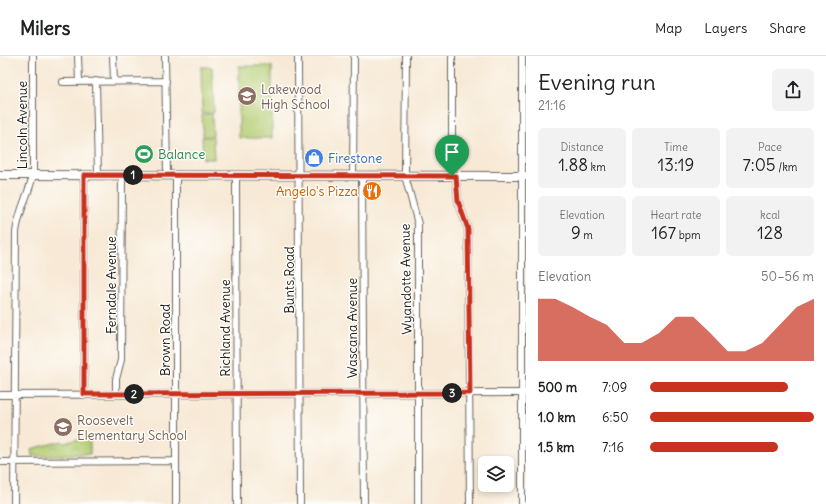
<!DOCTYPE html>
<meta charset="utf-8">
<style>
body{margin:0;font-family:Delius,sans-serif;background:#f2f2f2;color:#202124;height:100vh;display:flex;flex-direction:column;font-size:15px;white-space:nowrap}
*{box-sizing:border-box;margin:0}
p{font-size:13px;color:#757577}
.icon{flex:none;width:22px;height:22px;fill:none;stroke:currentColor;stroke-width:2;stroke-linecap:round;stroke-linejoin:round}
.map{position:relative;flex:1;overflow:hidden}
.sheet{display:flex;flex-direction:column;background:#fff;width:300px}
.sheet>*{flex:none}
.controls{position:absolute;left:478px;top:400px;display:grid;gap:8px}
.controls a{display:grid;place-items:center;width:36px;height:36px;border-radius:6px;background:#fff;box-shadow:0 2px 6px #0003;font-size:20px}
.pin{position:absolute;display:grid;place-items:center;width:34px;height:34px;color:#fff;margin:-41px -17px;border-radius:50% 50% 50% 0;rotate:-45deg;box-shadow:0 0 4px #0007}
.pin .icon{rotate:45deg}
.km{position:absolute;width:20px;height:20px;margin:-10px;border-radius:50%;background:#222;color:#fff;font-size:11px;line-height:20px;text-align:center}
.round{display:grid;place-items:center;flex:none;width:42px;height:42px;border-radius:6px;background:#f2f2f2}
.overview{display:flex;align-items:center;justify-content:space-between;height:68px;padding:0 12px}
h1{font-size:22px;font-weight:600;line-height:30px}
.stats{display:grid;grid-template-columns:repeat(3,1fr);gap:6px;height:68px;padding:4px 12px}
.stats div{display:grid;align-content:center;border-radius:6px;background:#f2f2f2;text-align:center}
.stats b{font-size:17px;font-weight:600}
.stats small{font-size:11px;font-weight:400}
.stats p{font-size:11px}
.chart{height:112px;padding:8px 12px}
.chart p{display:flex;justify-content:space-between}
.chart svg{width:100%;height:72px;margin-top:4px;fill:#c8321e;opacity:.7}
ul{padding:0 12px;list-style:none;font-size:13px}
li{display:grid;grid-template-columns:64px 48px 1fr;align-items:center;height:30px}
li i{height:10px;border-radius:5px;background:#c8321e}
header{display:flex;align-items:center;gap:24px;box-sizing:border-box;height:56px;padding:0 20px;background:#fff;border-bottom:1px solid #e0e0e0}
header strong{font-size:19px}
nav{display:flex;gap:22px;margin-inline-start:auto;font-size:14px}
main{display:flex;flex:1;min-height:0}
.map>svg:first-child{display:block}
.green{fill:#b3cc72;stroke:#687447}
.park{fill:url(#park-crowns);stroke:#687447}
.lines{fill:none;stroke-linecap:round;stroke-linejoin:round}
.minor-casing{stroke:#69645d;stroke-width:8}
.major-casing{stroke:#69645d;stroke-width:10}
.minor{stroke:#fff;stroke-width:6}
.major{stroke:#fff;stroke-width:8}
.route-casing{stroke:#fff;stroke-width:8}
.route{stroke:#c8321e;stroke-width:5}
.labels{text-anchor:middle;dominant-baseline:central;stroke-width:3;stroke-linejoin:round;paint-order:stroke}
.education-label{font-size:13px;fill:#785e54;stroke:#fdfcf7;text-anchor:start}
.street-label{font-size:13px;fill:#1c1c1c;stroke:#fdfcf7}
.leisure-label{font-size:13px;fill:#27864d;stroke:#fdfcf7;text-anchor:start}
.shop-label{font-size:13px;fill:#366cbe;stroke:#fdfcf7;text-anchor:start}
.food-label{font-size:13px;fill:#c56008;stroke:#fdfcf7;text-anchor:end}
</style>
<header>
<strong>Milers</strong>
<nav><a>Map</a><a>Layers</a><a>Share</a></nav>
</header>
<main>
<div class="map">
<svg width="526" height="448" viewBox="0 0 526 448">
<defs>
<pattern id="park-crowns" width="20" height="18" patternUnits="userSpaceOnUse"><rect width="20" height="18" fill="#b3cc72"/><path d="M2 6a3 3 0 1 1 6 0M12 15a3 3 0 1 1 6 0" fill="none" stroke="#99af62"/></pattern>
</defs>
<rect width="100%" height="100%" fill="#fdfcf7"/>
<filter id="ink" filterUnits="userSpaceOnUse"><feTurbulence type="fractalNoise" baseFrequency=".025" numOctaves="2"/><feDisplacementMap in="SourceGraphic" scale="8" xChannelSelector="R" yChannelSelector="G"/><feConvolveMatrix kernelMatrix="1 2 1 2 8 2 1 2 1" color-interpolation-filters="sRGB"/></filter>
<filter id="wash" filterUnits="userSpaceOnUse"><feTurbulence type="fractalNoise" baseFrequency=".012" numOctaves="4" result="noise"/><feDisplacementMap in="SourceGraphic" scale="16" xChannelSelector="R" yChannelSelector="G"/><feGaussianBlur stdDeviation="0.9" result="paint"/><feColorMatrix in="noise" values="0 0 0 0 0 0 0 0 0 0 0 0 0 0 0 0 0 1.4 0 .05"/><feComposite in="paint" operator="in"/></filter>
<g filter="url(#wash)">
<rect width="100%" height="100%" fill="#f7e9d5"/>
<!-- green -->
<path class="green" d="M239,10H272V82H239Z
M201,11H212L214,57H202Z
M212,58L213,80H203L202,59Z
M202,81H213L214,103H203Z"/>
<!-- park -->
<path class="park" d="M75,384H90V398H64L63,400H32L31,393L62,385L64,387Z"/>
</g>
<g filter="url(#ink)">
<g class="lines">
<defs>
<path id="minor" d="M78,0L79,26
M113,0L114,25
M165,0L167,119
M298,0L300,448
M406,0L405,120L418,168V448
M522,0V448
M96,25L98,119
M63,26L166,25
M236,119L237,448
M353,120L354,0
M362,120L364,448
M452,120V0
M456,120L458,145L468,173L470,448
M84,338V119
M116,338V323L121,304L122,119
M0,339L526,337
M0,406L176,405
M14,448L16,176C19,154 28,140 33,119V0
M176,448V119"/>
<path id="major" d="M0,119L526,120"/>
</defs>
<!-- minor casing -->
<use href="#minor" class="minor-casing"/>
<!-- major casing -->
<use href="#major" class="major-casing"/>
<!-- minor -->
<use href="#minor" class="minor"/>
<!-- major -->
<use href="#major" class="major"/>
</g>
</g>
<g class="lines" filter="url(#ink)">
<defs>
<path id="route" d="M84,119L456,120L458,145L468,173L470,337L84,338Z"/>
</defs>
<!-- route casing -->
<use href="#route" class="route-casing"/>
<!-- route -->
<use href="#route" class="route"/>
</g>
<!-- icons -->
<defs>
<symbol id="school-disc" viewBox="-11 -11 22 22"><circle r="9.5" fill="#8d6e63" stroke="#fdfcf7"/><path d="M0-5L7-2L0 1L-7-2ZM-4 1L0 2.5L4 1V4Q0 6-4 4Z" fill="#fff"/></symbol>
<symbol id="stadium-disc" viewBox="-11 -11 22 22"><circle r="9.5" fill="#2e9e5b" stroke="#fdfcf7"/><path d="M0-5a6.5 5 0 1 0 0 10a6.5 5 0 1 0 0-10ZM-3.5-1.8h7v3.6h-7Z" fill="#fff"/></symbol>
<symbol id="shop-disc" viewBox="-11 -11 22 22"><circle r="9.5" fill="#3f7fe0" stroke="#fdfcf7"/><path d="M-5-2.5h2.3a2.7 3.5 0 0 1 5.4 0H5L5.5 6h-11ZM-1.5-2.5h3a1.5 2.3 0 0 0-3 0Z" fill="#fff"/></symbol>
<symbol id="restaurant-disc" viewBox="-11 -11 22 22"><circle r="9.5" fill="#e8710a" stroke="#fdfcf7"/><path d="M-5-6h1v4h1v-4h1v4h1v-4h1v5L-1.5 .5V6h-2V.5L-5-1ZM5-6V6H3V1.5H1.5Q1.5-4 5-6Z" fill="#fff"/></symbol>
</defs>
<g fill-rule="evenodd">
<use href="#school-disc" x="236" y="29" width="22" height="22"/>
<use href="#stadium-disc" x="133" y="87" width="22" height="22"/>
<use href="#shop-disc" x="303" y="91" width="22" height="22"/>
<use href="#restaurant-disc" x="361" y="124" width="22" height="22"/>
<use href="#school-disc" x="52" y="360" width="22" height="22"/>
</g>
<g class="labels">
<!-- education labels -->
<g class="education-label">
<text x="261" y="33">Lakewood<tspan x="261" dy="15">High School</tspan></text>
<text x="77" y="364">Roosevelt<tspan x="77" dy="15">Elementary School</tspan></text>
</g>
<!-- street labels -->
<g class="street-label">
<text transform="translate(22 69) rotate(-90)">Lincoln Avenue</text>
<text transform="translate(406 223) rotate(-91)">Wyandotte Avenue</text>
<text transform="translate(289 224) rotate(-90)">Bunts Road</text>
<text transform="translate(111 229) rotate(-90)">Ferndale Avenue</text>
<text transform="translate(225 272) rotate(-90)">Richland Avenue</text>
<text transform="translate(352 272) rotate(-90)">Wascana Avenue</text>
<text transform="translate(165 284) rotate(-90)">Brown Road</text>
</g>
<!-- leisure labels -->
<g class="leisure-label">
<text x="158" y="98">Balance</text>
</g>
<!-- shop labels -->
<g class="shop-label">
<text x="328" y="102">Firestone</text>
</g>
<!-- food labels -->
<g class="food-label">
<text x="358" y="135">Angelo's Pizza</text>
</g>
</g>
</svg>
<div class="controls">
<a><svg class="icon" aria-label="layers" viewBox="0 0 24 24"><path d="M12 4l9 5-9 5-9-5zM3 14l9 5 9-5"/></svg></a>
</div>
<div class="pin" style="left:452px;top:120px;background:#1e9e55"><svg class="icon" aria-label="arrive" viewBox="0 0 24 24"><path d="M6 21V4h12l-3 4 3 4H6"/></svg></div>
<b class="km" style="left:133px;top:119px">1</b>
<b class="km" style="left:134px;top:338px">2</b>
<b class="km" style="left:452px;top:337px">3</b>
</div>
<section class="sheet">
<div class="overview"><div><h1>Evening run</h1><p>21:16</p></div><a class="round"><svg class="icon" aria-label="share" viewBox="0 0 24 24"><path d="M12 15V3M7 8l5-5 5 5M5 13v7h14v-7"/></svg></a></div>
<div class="stats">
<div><p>Distance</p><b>1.88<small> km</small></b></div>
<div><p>Time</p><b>13:19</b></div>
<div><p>Pace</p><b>7:05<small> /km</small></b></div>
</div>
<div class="stats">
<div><p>Elevation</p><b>9<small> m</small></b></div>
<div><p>Heart rate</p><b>167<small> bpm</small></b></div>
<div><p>kcal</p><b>128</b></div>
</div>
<div class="chart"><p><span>Elevation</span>50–56 m</p>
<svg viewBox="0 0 160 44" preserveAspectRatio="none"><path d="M0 44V6L10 6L20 11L30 17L40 22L50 33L60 33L70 27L80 17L90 17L100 27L110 38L120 38L130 33L140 22L150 11L160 6V44z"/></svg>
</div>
<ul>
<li><b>500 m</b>7:09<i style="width:84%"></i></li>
<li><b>1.0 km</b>6:50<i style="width:100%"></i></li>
<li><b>1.5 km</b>7:16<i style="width:78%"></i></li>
</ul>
</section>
</main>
